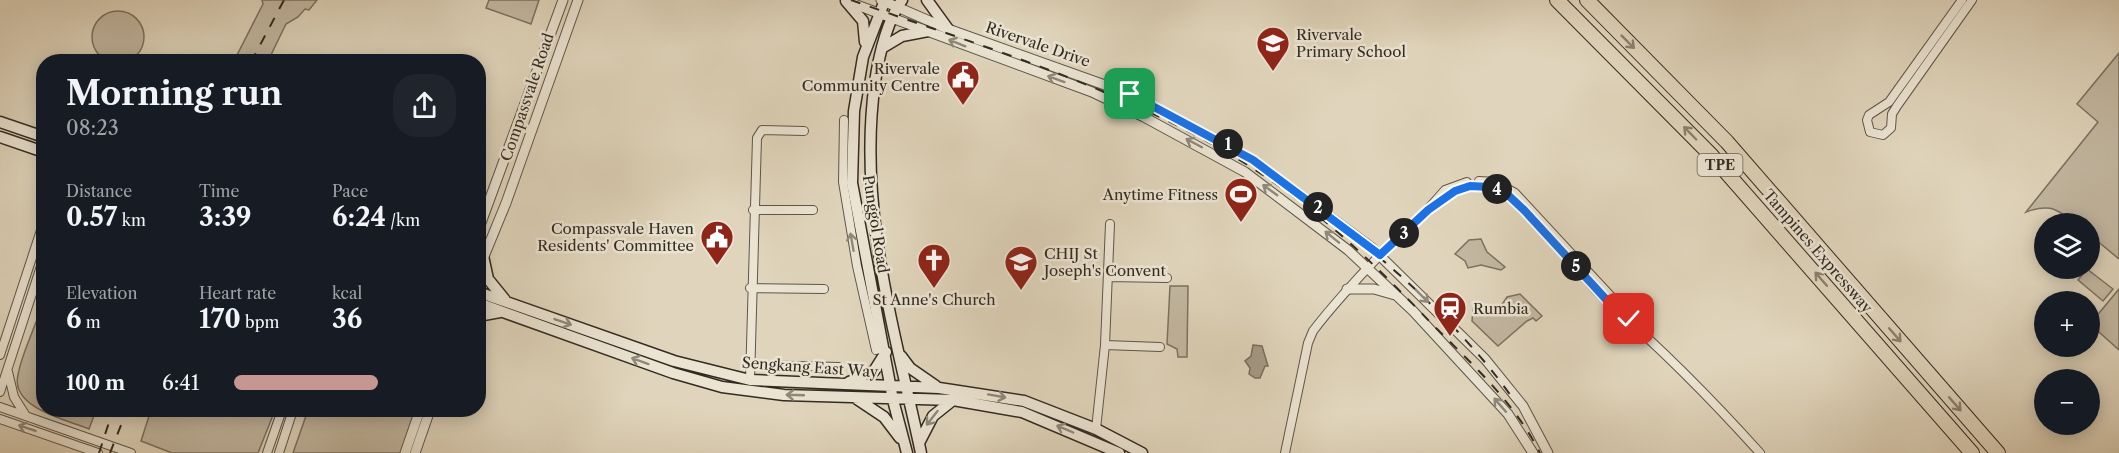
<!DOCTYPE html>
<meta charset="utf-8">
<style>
body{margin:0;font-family:"Libre Caslon Text",serif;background:#20242c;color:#f1f3f6;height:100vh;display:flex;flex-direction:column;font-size:22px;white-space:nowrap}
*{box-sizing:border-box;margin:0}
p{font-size:20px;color:#9ea1a6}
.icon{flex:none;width:33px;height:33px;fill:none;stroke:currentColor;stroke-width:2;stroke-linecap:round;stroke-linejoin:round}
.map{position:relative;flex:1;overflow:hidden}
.panel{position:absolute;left:36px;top:54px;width:450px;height:363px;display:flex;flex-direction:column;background:#171b24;border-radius:24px;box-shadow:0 3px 15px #0003}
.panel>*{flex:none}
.fabs{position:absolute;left:2034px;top:213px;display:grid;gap:12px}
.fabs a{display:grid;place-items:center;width:66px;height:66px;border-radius:50%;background:#171b24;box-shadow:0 3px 15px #0003;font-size:30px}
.pin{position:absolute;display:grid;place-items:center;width:51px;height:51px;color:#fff;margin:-26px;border-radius:12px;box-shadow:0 3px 9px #0006}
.km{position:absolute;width:30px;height:30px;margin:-15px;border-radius:50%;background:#222;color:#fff;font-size:16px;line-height:30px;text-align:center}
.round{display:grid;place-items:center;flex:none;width:63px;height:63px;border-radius:24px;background:#20242c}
.head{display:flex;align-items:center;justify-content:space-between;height:102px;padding:0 30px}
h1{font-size:33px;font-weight:700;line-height:45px}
.metrics{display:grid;grid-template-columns:repeat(3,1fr);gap:9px;height:102px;padding:6px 30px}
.metrics div{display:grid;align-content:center}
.metrics b{font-size:26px;font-weight:700}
.metrics small{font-size:16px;font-weight:400}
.metrics p{font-size:16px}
ul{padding:0 30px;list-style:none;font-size:20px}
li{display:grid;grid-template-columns:96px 72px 1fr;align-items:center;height:45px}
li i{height:15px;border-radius:8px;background:#c59692}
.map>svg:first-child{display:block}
.green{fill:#c3b8a2;stroke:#7b7262;stroke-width:1.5}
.water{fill:#a59b87;stroke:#776e5e;stroke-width:1.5}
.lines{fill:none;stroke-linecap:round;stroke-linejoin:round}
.minor-casing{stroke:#5e5648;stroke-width:10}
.tertiary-casing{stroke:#5e5648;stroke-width:11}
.secondary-casing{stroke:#332b21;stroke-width:13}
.motorway-casing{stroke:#332b21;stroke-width:16}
.minor{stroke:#ebe4d3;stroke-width:8}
.tertiary{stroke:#ebe4d3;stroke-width:9}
.secondary{stroke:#ebe4d3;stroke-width:10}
.motorway{stroke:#e0d5bc;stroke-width:14}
.rail{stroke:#332b21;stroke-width:2;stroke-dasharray:10 10;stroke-linecap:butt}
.oneway{stroke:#8a806e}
.oneway2{stroke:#8f887a}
.route-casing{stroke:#fff;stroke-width:12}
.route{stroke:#1a73e8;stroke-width:8}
.labels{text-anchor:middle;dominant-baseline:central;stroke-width:5;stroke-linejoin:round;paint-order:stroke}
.shield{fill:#ebe4d3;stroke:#6a6256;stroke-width:1.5}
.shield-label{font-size:14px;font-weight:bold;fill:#332b21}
.poi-label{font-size:15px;fill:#332b21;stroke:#ebe4d3;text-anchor:start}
.street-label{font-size:15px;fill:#332b21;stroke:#ebe4d3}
</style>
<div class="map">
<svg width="2119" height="453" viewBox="0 0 2119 453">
<rect width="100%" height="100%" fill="#e0d5bc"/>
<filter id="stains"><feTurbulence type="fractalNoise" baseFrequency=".00333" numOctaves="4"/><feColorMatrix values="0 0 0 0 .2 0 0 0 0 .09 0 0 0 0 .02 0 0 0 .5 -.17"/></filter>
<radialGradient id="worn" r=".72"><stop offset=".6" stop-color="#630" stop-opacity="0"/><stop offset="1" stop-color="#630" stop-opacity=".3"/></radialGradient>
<!-- green -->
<path class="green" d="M262,0H317L309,10L305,9L298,17L286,24L268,61H234L263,4Z
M489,0H539L531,24L486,8Z
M92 37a26 26 0 1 1 52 0a26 26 0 1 1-52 0Z
M2119,53V259L2090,235V224C2060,224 2063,198 2026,212L2098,122L2077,104Z
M1481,239L1487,252L1505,267L1501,270L1481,265L1468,268L1465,261L1455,254L1469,240Z
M2087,269L2113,289L2103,301L2078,280Z
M1170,286H1188L1187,357H1178L1177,349L1167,344Z
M2119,289V350L2090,324Z
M1520,294L1542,316L1536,321L1533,318L1527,321L1498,346L1472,321L1473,309L1481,310V307L1497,310V306H1501L1507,297Z
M36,322L43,325L44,410H96L89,429C67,420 10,408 18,375C21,357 30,339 36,322Z
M151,410H275L258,453H172L141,441Z
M308,410H392L414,417L401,453H293Z"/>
<!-- water -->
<path class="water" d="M1253,345L1262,346L1268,366H1265L1260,378H1255L1249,374L1250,368L1245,361L1251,356Z"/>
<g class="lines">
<defs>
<path id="minor" d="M1962,0L1889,102L1869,115L1867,120L1870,132L1883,135L1891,128L1892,114L1897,106L1972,0
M844,120L843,182L857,266L876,350
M1479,181L1495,182L1515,193L1618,304L1619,310
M1429,208L1445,190L1467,182
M753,210H813
M1108,277L1167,278
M750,288L824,289
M1105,345L1160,347
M0,355L44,221
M750,365L839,367
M8,372L14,397L26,416
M750,380L757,138L762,130L804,131
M0,392L44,257
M0,407L131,453
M0,419L98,453
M1096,429L1105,345L1110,224
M267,453L282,410
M279,453L293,410
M1285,453L1308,343L1313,331C1338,298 1433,190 1472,186C1484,185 1496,187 1506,194C1547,222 1575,273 1612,306C1664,351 1714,402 1760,453"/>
<path id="tertiary" d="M881,0L948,29L1130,94L1253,160L1372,248L1485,359L1523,406L1548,453
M846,1L1092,92L1144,117L1245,172L1348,250L1413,311L1508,414L1533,453
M478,231L563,0
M478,271L506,203L578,0
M1347,289H1374L1395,295
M405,453L420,410
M415,453L430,410"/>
<path id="secondary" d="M885,0L863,57L854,111L852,183L893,400L907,453
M902,0C886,23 879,55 875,82C857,208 895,331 921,453
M927,0L948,29
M846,1L863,21L865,42
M882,48L902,36L928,31
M0,122L44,137
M0,137L44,152
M483,256L488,279L505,300
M478,292L674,361L750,380L939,388L1024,401L1096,429L1142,453
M478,303L673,373L722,387L784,395L953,400L1022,412L1119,453
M478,316L500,312
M901,356L910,368L936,386
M849,382L874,371L886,352
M857,399L884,417L900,438
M919,443L933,416L953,400"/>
<path id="motorway" d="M1557,0L1712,156L1972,453
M1587,0L1727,142L1998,453"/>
</defs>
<!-- minor casing -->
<use href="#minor" class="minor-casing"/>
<!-- tertiary casing -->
<use href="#tertiary" class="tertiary-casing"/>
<!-- secondary casing -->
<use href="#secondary" class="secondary-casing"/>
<!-- motorway casing -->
<use href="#motorway" class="motorway-casing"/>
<!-- minor -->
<use href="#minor" class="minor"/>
<!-- tertiary -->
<use href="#tertiary" class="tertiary"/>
<!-- secondary -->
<use href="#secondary" class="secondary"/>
<!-- motorway -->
<use href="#motorway" class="motorway"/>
<!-- rail -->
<path class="rail" d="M851,0C997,52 1154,97 1282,188C1338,228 1385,275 1433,325C1472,364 1515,403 1540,453
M251,62L284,0
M1363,244C1413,284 1477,346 1513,399
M99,453L113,410
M110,453L127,410"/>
</g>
<!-- one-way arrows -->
<defs><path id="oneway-shaft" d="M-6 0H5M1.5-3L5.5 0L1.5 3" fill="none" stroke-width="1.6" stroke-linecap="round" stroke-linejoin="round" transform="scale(1.5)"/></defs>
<g class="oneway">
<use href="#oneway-shaft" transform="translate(1628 42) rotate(45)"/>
<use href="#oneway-shaft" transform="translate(1690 133) rotate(-134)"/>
<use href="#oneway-shaft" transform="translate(1821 279) rotate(-131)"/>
<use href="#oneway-shaft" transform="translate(1895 335) rotate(49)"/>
<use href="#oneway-shaft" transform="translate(1955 404) rotate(49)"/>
</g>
<g class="oneway2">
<use href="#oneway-shaft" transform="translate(957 43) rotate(-158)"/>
<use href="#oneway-shaft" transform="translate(1056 79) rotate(-160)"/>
<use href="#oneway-shaft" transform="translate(1194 143) rotate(-152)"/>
<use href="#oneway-shaft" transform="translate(1270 190) rotate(-144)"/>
<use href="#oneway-shaft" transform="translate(1332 237) rotate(-141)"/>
<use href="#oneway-shaft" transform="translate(852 242) rotate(-100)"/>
<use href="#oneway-shaft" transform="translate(1422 296) rotate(45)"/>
<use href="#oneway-shaft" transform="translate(563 322) rotate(19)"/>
<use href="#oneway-shaft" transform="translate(640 361) rotate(-160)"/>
<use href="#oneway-shaft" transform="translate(795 395) rotate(-178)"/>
<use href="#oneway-shaft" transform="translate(997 396) rotate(10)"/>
<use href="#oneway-shaft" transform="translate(1500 405) rotate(-131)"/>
<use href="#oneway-shaft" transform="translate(932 418) rotate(128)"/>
<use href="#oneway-shaft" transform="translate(27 428) rotate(-161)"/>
<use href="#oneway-shaft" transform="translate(1065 429) rotate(-157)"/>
</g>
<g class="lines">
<defs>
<path id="route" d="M1130,94L1253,160L1380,255L1428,210L1455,191L1470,186L1490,187L1507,194L1524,210L1614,308L1629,319"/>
</defs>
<!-- route casing -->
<use href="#route" class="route-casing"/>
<!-- route -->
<use href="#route" class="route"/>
</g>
<!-- icons -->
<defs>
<symbol id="school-pin" viewBox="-11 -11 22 30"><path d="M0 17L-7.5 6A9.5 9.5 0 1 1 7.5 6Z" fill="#8f2418" stroke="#ebe4d3"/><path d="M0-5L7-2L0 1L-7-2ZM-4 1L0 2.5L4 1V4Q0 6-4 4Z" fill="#fff"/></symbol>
<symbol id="civic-pin" viewBox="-11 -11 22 30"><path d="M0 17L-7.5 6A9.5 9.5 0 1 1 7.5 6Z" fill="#8f2418" stroke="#ebe4d3"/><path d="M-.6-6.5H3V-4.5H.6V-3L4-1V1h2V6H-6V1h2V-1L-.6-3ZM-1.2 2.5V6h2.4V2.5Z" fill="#fff"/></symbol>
<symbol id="stadium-pin" viewBox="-11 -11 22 30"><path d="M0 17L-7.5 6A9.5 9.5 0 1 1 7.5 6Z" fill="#8f2418" stroke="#ebe4d3"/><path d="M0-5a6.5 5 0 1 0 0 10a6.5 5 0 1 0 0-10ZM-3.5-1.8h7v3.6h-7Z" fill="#fff"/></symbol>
<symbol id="church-pin" viewBox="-11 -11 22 30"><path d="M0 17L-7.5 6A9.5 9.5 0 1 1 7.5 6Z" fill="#8f2418" stroke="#ebe4d3"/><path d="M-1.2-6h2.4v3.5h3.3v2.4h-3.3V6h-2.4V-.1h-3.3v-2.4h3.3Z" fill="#fff"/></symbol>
<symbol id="station-pin" viewBox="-11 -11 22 30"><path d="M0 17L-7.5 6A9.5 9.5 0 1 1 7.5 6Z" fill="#8f2418" stroke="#ebe4d3"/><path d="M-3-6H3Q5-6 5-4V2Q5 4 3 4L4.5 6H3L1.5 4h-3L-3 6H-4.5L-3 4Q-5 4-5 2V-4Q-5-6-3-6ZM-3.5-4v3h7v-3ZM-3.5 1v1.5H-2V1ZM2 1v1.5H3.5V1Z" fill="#fff"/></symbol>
</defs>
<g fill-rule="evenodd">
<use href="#school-pin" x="1254" y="24" width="38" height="52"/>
<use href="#civic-pin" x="944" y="58" width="38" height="52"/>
<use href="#stadium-pin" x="1222" y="175" width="38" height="52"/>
<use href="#civic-pin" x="698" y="218" width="38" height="52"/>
<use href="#church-pin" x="915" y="241" width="38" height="52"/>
<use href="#school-pin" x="1002" y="243" width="38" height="52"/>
<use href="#station-pin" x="1431" y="289" width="38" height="52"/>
</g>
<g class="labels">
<!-- shield labels -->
<rect class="shield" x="1697.5" y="154" width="45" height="22" rx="4.5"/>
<g class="shield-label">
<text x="1720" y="165">TPE</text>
</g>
<!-- poi labels -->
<g class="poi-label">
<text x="1296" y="34">Rivervale<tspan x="1296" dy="17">Primary School</tspan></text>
<text x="940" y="68" text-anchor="end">Rivervale<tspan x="940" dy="17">Community Centre</tspan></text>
<text x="1218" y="194" text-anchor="end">Anytime Fitness</text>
<text x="694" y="228" text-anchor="end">Compassvale Haven<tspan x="694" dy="17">Residents' Committee</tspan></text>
<text x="1044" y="253">CHIJ St<tspan x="1044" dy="17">Joseph's Convent</tspan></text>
<text x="934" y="299" text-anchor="middle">St Anne's Church</text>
<text x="1473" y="308">Rumbia</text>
</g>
<!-- street labels -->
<g class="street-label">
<text transform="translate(1038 44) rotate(19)">Rivervale Drive</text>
<text transform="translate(527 97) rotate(-71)">Compassvale Road</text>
<text transform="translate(876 224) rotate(81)">Punggol Road</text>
<text transform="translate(1818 251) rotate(49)">Tampines Expressway</text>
<text transform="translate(810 367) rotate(4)">Sengkang East Way</text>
</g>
</g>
<rect width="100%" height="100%" filter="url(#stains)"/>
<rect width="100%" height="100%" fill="url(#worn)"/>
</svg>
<div class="fabs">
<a><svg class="icon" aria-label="layers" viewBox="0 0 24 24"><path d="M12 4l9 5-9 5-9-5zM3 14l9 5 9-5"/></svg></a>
<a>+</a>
<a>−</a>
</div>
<div class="pin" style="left:1130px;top:94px;background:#1e9e55"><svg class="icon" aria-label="arrive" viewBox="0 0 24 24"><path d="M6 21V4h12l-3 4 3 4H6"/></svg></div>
<div class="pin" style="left:1629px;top:319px;background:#d93025"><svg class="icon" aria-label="check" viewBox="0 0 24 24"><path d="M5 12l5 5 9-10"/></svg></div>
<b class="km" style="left:1228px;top:144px">1</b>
<b class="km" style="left:1318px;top:207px">2</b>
<b class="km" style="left:1404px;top:233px">3</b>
<b class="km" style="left:1497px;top:189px">4</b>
<b class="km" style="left:1576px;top:266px">5</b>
<section class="panel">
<div class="head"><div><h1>Morning run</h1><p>08:23</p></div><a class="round"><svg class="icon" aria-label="share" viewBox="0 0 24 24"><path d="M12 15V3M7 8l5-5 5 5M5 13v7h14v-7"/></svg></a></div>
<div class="metrics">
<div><p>Distance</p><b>0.57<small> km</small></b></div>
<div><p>Time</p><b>3:39</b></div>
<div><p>Pace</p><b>6:24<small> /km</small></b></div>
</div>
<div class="metrics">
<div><p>Elevation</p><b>6<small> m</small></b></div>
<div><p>Heart rate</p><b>170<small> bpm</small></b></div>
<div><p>kcal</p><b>36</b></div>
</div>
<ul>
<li><b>100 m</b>6:41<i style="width:65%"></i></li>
</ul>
</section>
</div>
